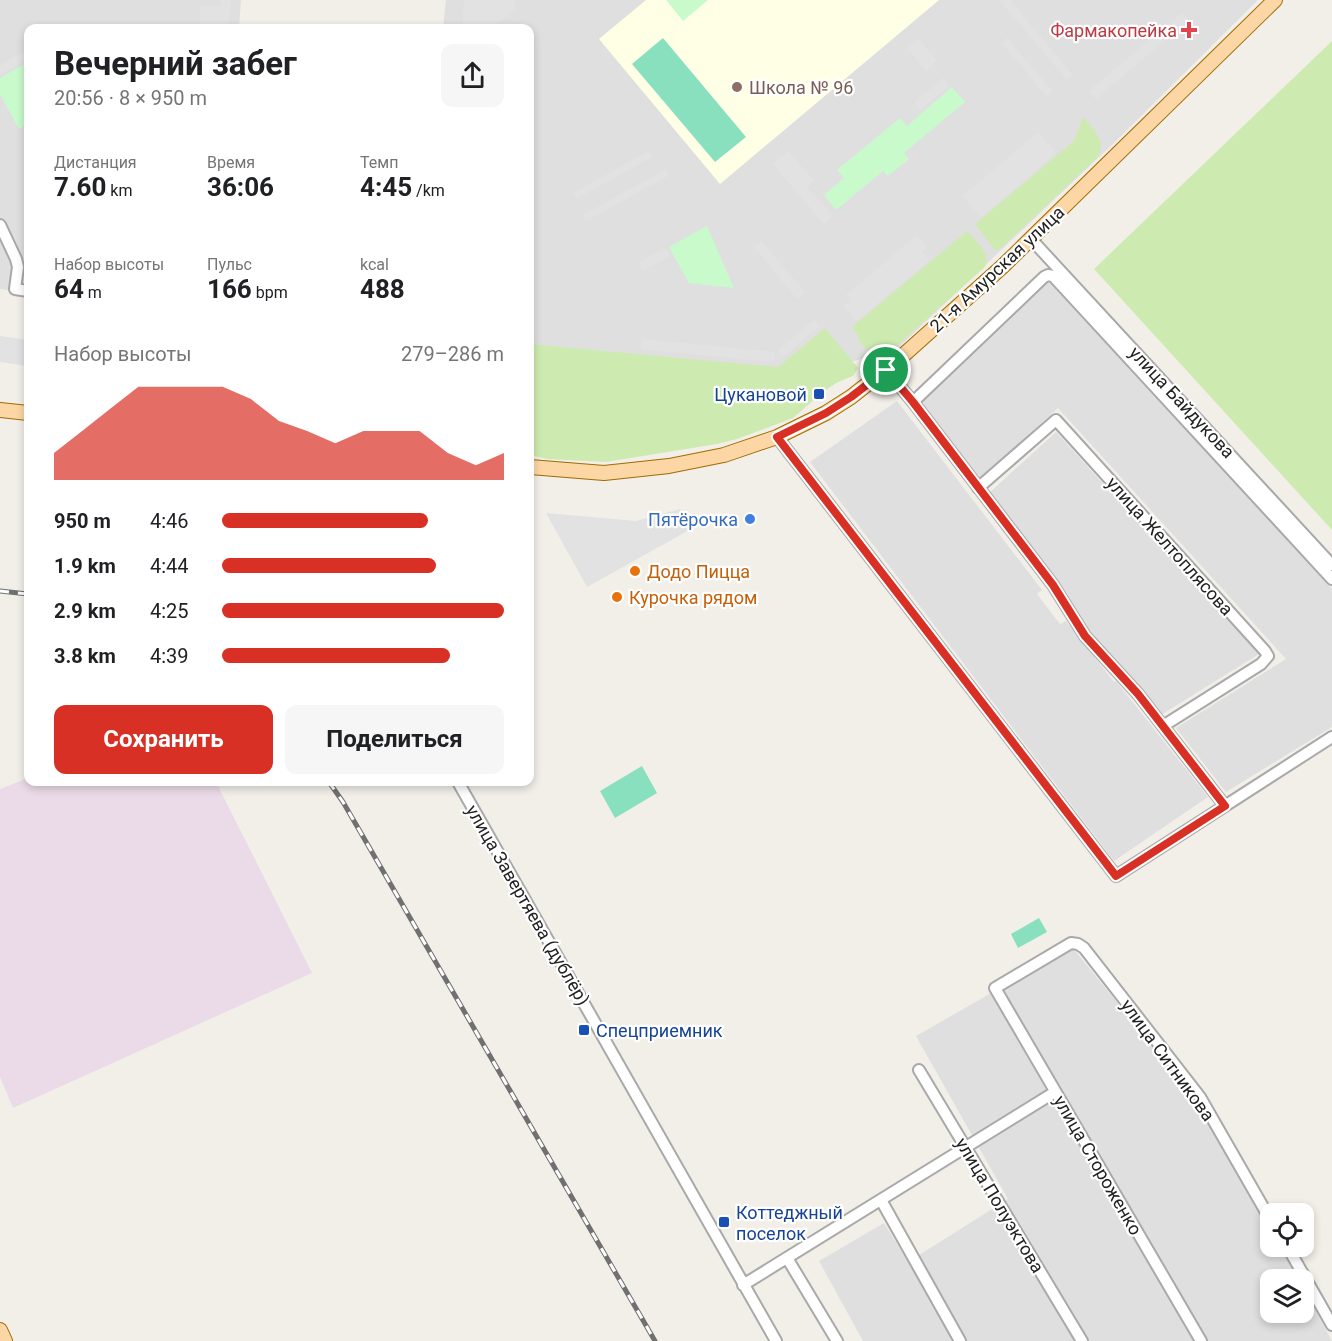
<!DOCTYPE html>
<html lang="ru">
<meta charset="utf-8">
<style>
body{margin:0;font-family:Roboto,sans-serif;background:#f6f6f6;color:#202124;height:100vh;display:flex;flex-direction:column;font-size:22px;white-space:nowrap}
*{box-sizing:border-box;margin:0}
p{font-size:20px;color:#757577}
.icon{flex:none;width:33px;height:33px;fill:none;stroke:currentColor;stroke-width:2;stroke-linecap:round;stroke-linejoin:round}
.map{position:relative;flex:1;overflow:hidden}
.side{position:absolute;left:24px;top:24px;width:510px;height:762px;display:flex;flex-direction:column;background:#fff;border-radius:12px;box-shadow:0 3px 9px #0003}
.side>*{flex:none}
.buttons{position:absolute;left:1260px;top:1203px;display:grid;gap:12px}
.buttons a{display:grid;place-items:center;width:54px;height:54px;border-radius:12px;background:#fff;box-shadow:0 3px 9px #0003;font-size:30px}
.pin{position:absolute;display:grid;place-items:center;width:51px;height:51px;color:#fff;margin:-26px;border:3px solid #fff;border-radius:50%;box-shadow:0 2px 6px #0007}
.round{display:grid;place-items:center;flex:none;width:63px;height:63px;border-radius:12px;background:#f6f6f6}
.summary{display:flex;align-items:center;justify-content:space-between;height:102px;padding:0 30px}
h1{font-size:33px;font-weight:700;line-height:45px}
.metrics{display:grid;grid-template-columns:repeat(3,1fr);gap:9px;height:102px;padding:6px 30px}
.metrics div{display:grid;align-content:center}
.metrics b{font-size:26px;font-weight:700}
.metrics small{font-size:16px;font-weight:400}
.metrics p{font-size:16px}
.chart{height:168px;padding:12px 30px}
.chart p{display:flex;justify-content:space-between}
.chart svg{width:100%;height:108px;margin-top:6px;fill:#d93025;opacity:.7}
.action{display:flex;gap:12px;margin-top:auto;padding:12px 30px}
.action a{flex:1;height:69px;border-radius:12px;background:#d93025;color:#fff;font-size:24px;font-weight:700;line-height:69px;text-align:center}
.action a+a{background:#f6f6f6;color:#202124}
ul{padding:0 30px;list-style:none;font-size:20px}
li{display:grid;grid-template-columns:96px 72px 1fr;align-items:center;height:45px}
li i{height:15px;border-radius:8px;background:#d93025}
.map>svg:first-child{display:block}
.residential{fill:#e0dfdf}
.industrial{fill:#ebdbe8}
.education{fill:#ffffe5}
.grass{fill:#cdebb0}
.park{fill:#c8facc}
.pitch{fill:#88e0be}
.parking{fill:#e2e2e2}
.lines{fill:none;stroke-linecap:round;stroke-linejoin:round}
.minor-casing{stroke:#a9a9a9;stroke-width:14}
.major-casing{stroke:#a06b00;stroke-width:16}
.minor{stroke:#fff;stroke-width:10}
.major{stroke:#fcd6a4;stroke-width:14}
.rail-casing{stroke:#707070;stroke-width:5}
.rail{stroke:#fff;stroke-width:3;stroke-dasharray:9;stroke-linecap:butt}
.route-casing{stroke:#fff;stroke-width:12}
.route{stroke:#d93025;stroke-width:8}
.health-dot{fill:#e0444e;stroke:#fff;stroke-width:2}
.education-dot{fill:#8d6e63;stroke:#fff;stroke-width:2}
.transit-dot{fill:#1a4fb4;stroke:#fff;stroke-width:2}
.shop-dot{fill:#3f7fe0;stroke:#fff;stroke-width:2}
.food-dot{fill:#e8710a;stroke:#fff;stroke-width:2}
.labels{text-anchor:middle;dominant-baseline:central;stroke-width:4.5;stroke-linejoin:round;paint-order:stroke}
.health-label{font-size:18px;fill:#be3a42;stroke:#fff;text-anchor:end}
.education-label{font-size:18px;fill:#785e54;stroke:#fff;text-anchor:start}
.street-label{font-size:18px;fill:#222;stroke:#fff}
.transit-label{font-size:18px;fill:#164399;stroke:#fff;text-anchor:start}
.shop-label{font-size:18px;fill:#366cbe;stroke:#fff;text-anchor:end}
.food-label{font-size:18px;fill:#c56008;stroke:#fff;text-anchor:start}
</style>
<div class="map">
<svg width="1332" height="1341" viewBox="0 0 1332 1341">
<rect width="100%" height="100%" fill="#f2efe9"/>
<!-- residential -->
<path class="residential" d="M0,0H241L239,28H28V293L0,289Z
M446,0H1258L1117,140L896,350L785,379L530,349V28H443Z
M1049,282L1332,589V727L1226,792L1176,728L1286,659L1058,408L980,478L920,401Z
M897,401L1042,590L1037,594L1060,624L1066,621L1114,682L1116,681L1208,797L1114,861L810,462Z
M1056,432L1259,654L1161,715L1138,685L1089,634L1067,593L989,493Z
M1072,947L1198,1102L1270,1230V1246L1280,1247L1298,1279L1270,1280V1312H1304V1289L1332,1341H863L819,1261L884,1223L908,1262L1008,1199L916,1036Z"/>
<!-- industrial -->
<path class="industrial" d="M28,778V782H216L312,973L13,1108L0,1077V789Z"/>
<!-- education -->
<path class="education" d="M646,0H939L720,184L599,39Z"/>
<!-- grass -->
<path class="grass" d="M1332,41V530L1094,269Z
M1083,117C1089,124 1100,135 1101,145C1101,148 1099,152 1099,156L1001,248L998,250H995L975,224L1074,141Z
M967,231C976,241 991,253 985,267L893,349L889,346L879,355C869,354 864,347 858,339L859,337L852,327Z
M825,328L858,368L853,376L838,382L815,397V399L793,418L737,439L717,444L606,462L547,459L530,455V344L778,367Z"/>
<!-- park -->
<path class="park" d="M666,0H708L683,21Z
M28,62V124L19,129L0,94V78Z
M952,87L965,102L904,153L909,159L888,176L883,171L836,210L824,195L844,178L837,170L900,118L907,126Z
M707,226L734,288L689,283L669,247Z"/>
<!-- pitch -->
<path class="pitch" d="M663,38L746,137L715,162L632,64Z
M642,766L657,793L615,818L600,791Z
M1039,918L1047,932L1018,948L1011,934Z"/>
<!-- parking -->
<path class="parking" d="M221,0H231L228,28H199L201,5L221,6Z
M464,0H515V9L491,28H462Z
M999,0H1010L1073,75L1067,80Z
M1182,13L1189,20L1096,99L1089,91Z
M1007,38L1052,91L1046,96L1002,43Z
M919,39L937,61L926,71L907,48Z
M28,49V59L0,75V65Z
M943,78L949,86L920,110L914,102Z
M1038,132L1056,153L981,218L963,196Z
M649,151L652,157L576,199L573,193Z
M788,151L814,181L807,187L833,216L824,224L773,164Z
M665,170L668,176L586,221L583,215Z
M917,235L927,247L922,251L930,260L857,321L844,306L850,301L846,295Z
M761,241L805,292L797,299L754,247Z
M665,248L670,256L642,271L638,263Z
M814,320L820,326L783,357L778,350Z
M0,336L28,340V366L0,362Z
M642,339L775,352L774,362L641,349Z
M680,509L691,529L587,587L546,513L636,521Z"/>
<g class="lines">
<defs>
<path id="minor" d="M0,225L16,259L18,267L15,289L28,291
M1031,239L1332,565
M886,370L913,402L1053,585L1085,636L1138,694L1225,806
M913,402L1044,277L1048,275L1053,276L1332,579
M777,437L1116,876L1332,737
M978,488L1056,420L1265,651L1268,656L1261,664L1163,726
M458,782L776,1341
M919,1070L1082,1341
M881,1200L960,1341
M1287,1246L1332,1325
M787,1258L837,1341
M743,1285L1055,1092
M1201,1341L995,988L1071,943L1078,944L1084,948L1200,1097L1270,1219"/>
<path id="major" d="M0,410L28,413
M530,467L604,473L669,466L724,455L777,437L826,413L851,397L898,360L1003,266L1275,0
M0,1330L5,1341"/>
</defs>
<!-- minor casing -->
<use href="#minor" class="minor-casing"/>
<!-- major casing -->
<use href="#major" class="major-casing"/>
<!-- minor -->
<use href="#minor" class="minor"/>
<!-- major -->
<use href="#major" class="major"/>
<defs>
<path id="rail" d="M0,591L28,594
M329,782L343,802L655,1341"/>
</defs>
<!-- rail casing -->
<use href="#rail" class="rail-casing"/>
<!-- rail -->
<use href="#rail" class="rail"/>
</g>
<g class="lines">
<defs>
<path id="route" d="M886,370L913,402L1053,585L1085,636L1138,694L1225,806L1116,876L777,437L826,413L851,397Z"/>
</defs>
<!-- route casing -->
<use href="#route" class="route-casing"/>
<!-- route -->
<use href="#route" class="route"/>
</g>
<!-- markers -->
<path class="health-dot" d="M1186 21h6v6h6v6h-6v6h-6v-6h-6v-6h6z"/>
<circle class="education-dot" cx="737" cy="87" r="6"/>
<g class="transit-dot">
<rect x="813" y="388" width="12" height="12" rx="3"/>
<rect x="578" y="1024" width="12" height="12" rx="3"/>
<rect x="718" y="1216" width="12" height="12" rx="3"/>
</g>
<circle class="shop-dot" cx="750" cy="519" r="6"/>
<g class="food-dot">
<circle cx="635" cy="571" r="6"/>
<circle cx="617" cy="597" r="6"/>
</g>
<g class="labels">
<!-- health labels -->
<g class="health-label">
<text x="1177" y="30">Фармакопейка</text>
</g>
<!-- education labels -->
<g class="education-label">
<text x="749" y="87">Школа № 96</text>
</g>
<!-- street labels -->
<g class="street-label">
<text transform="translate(997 269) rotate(-43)">21-я Амурская улица</text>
<text transform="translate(1182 402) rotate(47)">улица Байдукова</text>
<text transform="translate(1170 546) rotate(48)">улица Желтоплясова</text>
<text transform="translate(528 905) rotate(60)">улица Завертяева (дублёр)</text>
<text transform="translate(1168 1060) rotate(54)">улица Ситникова</text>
<text transform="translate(1098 1165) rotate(60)">улица Стороженко</text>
<text transform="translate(1000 1205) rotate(59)">улица Полуэктова</text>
</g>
<!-- transit labels -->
<g class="transit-label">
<text x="807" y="394" text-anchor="end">Цукановой</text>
<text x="596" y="1030">Спецприемник</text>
<text x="736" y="1212">Коттеджный<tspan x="736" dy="21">поселок</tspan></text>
</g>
<!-- shop labels -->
<g class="shop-label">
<text x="738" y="519">Пятёрочка</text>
</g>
<!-- food labels -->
<g class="food-label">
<text x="647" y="571">Додо Пицца</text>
<text x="629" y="597">Курочка рядом</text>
</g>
</g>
</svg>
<div class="buttons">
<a><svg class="icon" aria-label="locate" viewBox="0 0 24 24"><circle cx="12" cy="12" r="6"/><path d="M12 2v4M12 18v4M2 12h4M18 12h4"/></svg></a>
<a><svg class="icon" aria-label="layers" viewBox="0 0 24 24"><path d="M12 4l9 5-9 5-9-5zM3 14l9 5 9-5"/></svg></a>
</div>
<div class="pin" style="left:886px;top:370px;background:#1e9e55"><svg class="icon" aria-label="arrive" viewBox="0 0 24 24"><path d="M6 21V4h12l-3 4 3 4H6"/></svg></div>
<section class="side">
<div class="summary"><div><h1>Вечерний забег</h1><p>20:56 · 8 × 950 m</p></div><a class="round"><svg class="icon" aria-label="share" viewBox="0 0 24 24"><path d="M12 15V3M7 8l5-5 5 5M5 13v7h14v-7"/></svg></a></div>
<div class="metrics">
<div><p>Дистанция</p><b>7.60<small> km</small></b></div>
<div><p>Время</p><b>36:06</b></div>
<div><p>Темп</p><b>4:45<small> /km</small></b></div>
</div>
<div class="metrics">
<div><p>Набор высоты</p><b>64<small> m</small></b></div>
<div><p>Пульс</p><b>166<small> bpm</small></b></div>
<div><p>kcal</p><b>488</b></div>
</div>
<div class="chart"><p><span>Набор высоты</span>279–286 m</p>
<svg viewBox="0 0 160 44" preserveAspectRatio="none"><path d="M0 44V33L10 24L20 15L30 6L40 6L50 6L60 6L70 11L80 20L90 24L100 29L110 24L120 24L130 24L140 33L150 38L160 33V44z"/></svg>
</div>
<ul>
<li><b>950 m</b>4:46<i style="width:73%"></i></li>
<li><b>1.9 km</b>4:44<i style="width:76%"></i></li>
<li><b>2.9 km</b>4:25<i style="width:100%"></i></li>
<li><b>3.8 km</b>4:39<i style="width:81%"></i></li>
</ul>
<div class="action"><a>Сохранить</a><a>Поделиться</a></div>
</section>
</div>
